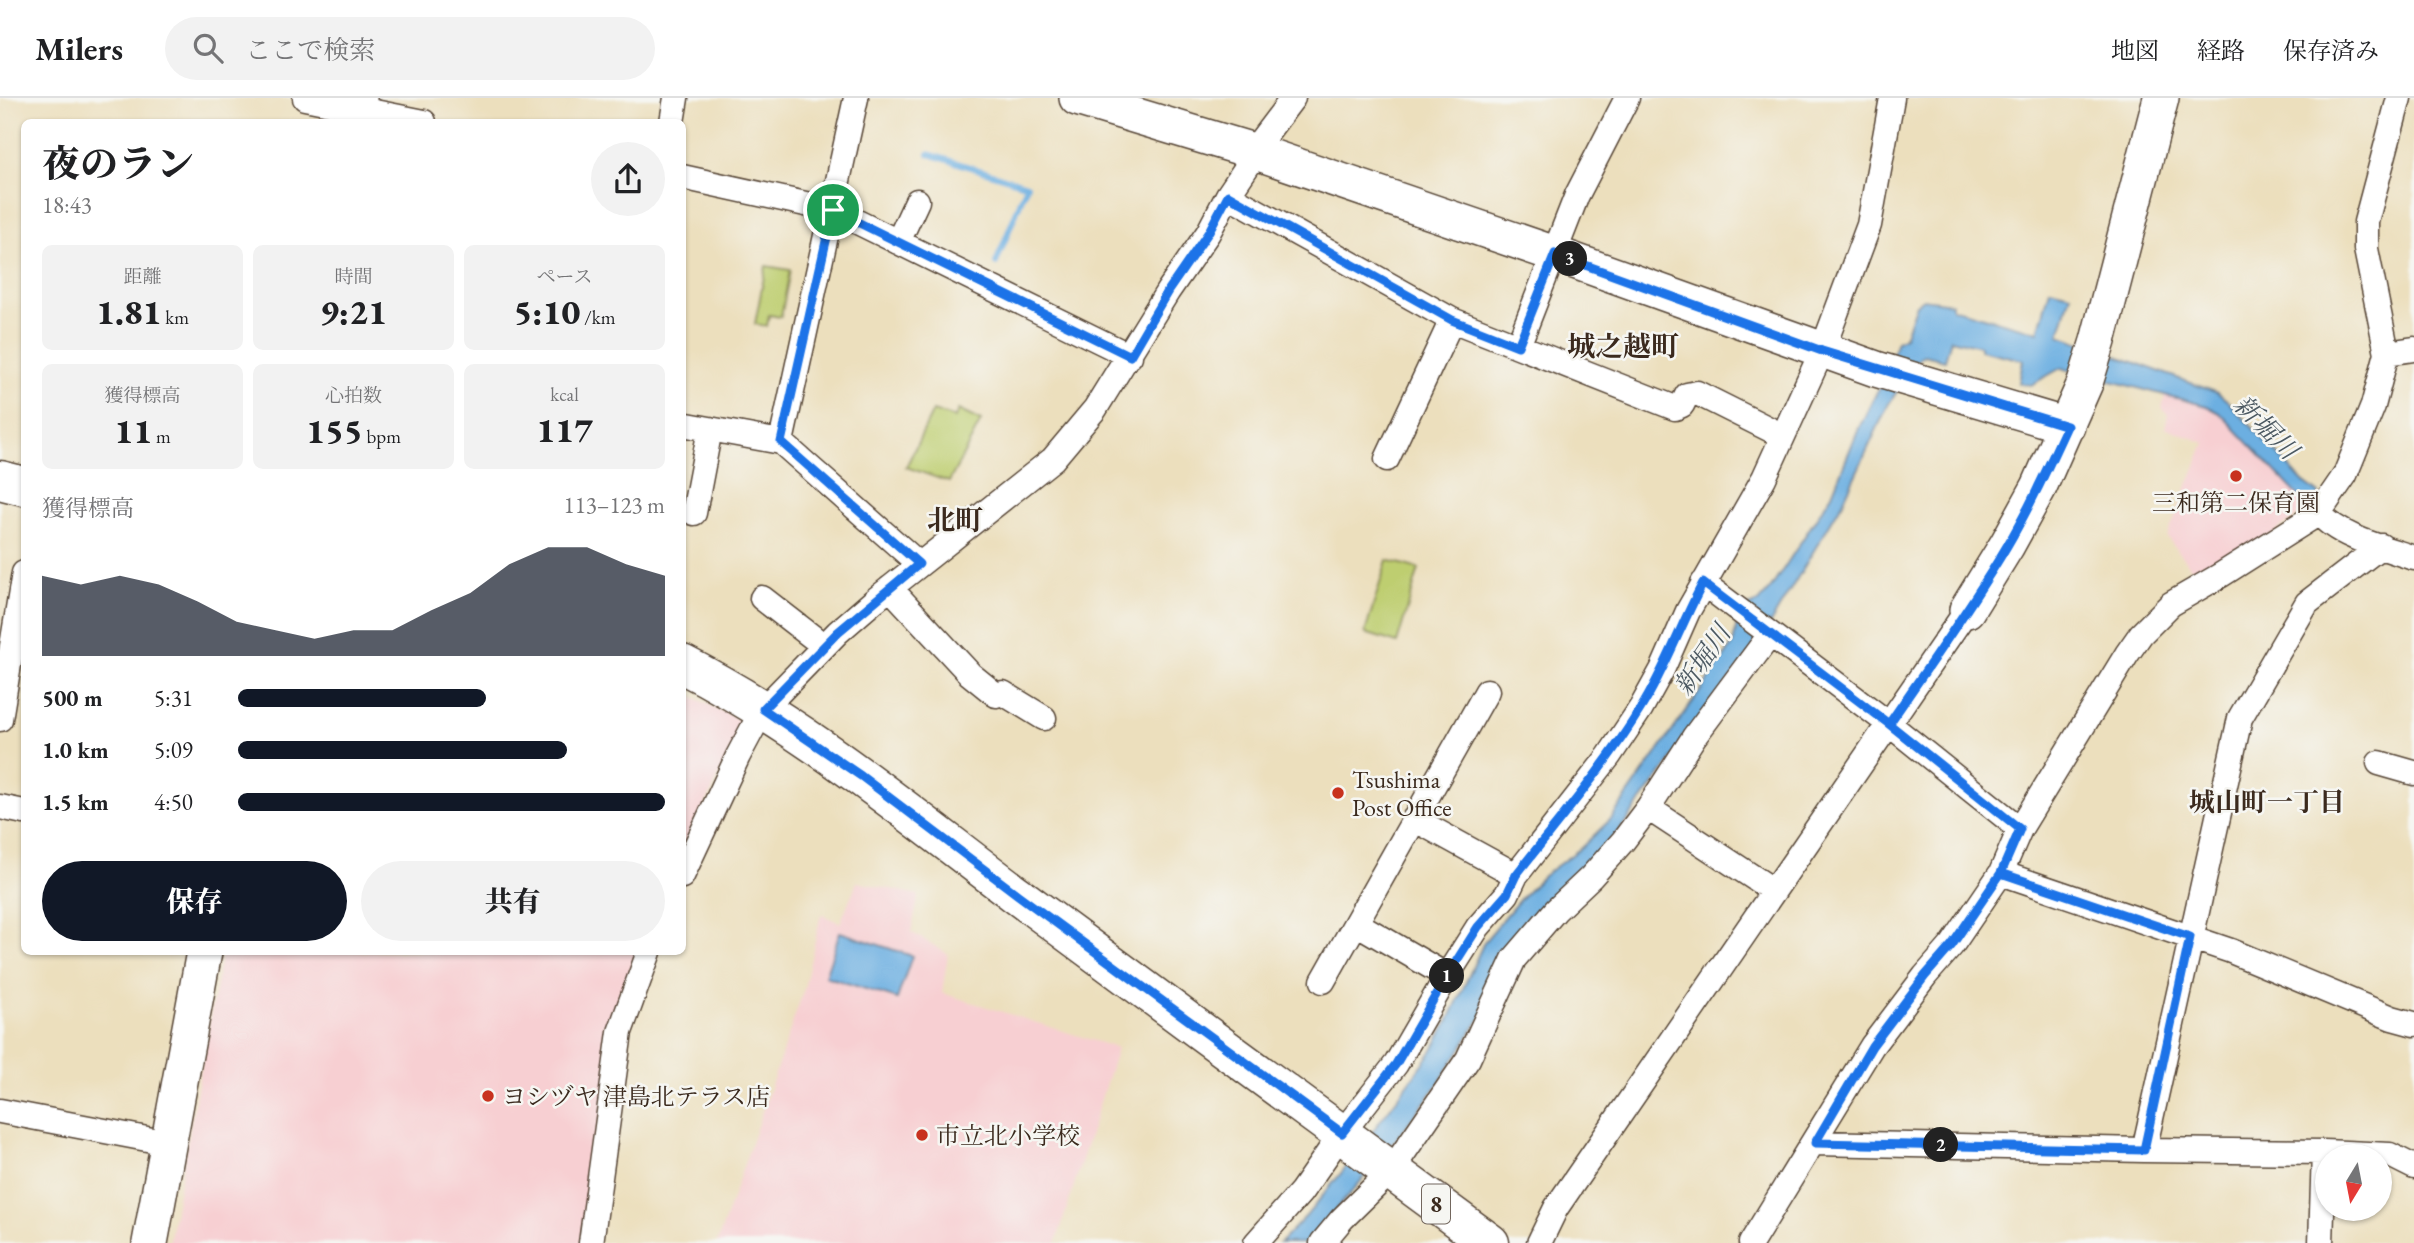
<!DOCTYPE html>
<html lang="ja">
<meta charset="utf-8">
<style>
body{margin:0;font-family:"EB Garamond","Noto Serif JP",serif;background:#f2f2f2;color:#202124;height:100vh;display:flex;flex-direction:column;font-size:26px;white-space:nowrap}
*{box-sizing:border-box;margin:0}
p{font-size:23px;color:#757577}
.icon{flex:none;width:38px;height:38px;fill:none;stroke:currentColor;stroke-width:2;stroke-linecap:round;stroke-linejoin:round}
.map{position:relative;flex:1;overflow:hidden}
.panel{position:absolute;left:21px;top:21px;width:665px;height:836px;display:flex;flex-direction:column;background:#fff;border-radius:10px;box-shadow:0 2px 5px #0004}
.panel>*{flex:none}
.needle{width:46px;rotate:190deg}
.buttons{position:absolute;left:2315px;top:1046px;display:grid;gap:14px}
.buttons a{display:grid;place-items:center;width:77px;height:77px;border-radius:50%;background:#fff;box-shadow:0 2px 5px #0004;font-size:35px}
.pin{position:absolute;display:grid;place-items:center;width:60px;height:60px;color:#fff;margin:-30px;border:4px solid #fff;border-radius:50%;box-shadow:0 2px 7px #0007}
.km{position:absolute;width:35px;height:35px;margin:-18px;border-radius:50%;background:#222;color:#fff;font-size:19px;line-height:35px;text-align:center}
.round{display:grid;place-items:center;flex:none;width:74px;height:74px;border-radius:37px;background:#f2f2f2}
.head{display:flex;align-items:center;justify-content:space-between;height:119px;padding:0 21px}
h1{font-size:38px;font-weight:800;line-height:52px}
.stats{display:grid;grid-template-columns:repeat(3,1fr);gap:10px;height:119px;padding:7px 21px}
.stats div{display:grid;align-content:center;border-radius:10px;background:#f2f2f2;text-align:center}
.stats b{font-size:35px;font-weight:800}
.stats small{font-size:19px;font-weight:400}
.stats p{font-size:19px}
.chart{height:196px;padding:14px 21px}
.chart p{display:flex;justify-content:space-between}
.chart svg{width:100%;height:126px;margin-top:7px;fill:#111827;opacity:.7}
.primary-button{display:flex;gap:14px;margin-top:auto;padding:14px 21px}
.primary-button a{flex:1;height:80px;border-radius:42px;background:#111827;color:#fff;font-size:28px;font-weight:800;line-height:80px;text-align:center}
.primary-button a+a{background:#f2f2f2;color:#202124}
ul{padding:0 21px;list-style:none;font-size:23px}
li{display:grid;grid-template-columns:112px 84px 1fr;align-items:center;height:52px}
li i{height:18px;border-radius:9px;background:#111827}
header{display:flex;align-items:center;gap:42px;box-sizing:border-box;height:98px;padding:0 35px;background:#fff;border-bottom:2px solid #e0e0e0}
header strong{font-size:33px}
nav{display:flex;gap:38px;margin-inline-start:auto;font-size:24px}
.search{width:490px;height:63px;background:#f2f2f2;display:flex;align-items:center;gap:18px;box-sizing:border-box;padding:0 24px;border-radius:38px;color:#757577;font-size:26px}
.map>svg:first-child{display:block}
.built{fill:#f7cfd2}
.green{fill:#bece70;stroke:#7c7c47;stroke-width:2}
.water{fill:#6cafe1;stroke:#546c80;stroke-width:2}
.lines{fill:none;stroke-linecap:round;stroke-linejoin:round}
.stream{stroke:#6cafe1;stroke-width:6}
.street-casing{stroke:#564536;stroke-width:27}
.secondary-casing{stroke:#564536;stroke-width:38}
.primary-casing{stroke:#564536;stroke-width:41}
.street{stroke:#fff;stroke-width:24}
.secondary{stroke:#fff;stroke-width:35}
.primary{stroke:#fff;stroke-width:38}
.route-casing{stroke:#fff;stroke-width:14}
.route{stroke:#1a73e8;stroke-width:9}
.poi-dot{fill:#c8321e;stroke:#f6f6f2;stroke-width:2.5}
.labels{text-anchor:middle;dominant-baseline:central;stroke-width:5;stroke-linejoin:round;paint-order:stroke}
.shield{fill:#f6f6f2;stroke:#73675e;stroke-width:2}
.shield-label{font-size:23px;font-weight:bold;fill:#3b2a1e}
.poi-label{font-size:24px;fill:#3b2a1e;stroke:#f6f6f2;text-anchor:start}
.water-label{font-size:26px;font-style:italic;fill:#4c5962;stroke:#f6f6f2}
.neighbourhood-label{font-size:26px;font-weight:bold;fill:#3b2a1e;stroke:#f6f6f2}
.quarter-label{font-size:28px;font-weight:bold;fill:#3b2a1e;stroke:#f6f6f2}
</style>
<header>
<strong>Milers</strong>
<div class="search"><svg class="icon" aria-label="search" viewBox="0 0 24 24"><circle cx="10" cy="10" r="6"/><path d="M15 15l6 6"/></svg>ここで検索</div>
<nav><a>地図</a><a>経路</a><a>保存済み</a></nav>
</header>
<div class="map">
<svg width="2414" height="1145" viewBox="0 0 2414 1145">
<rect width="100%" height="100%" fill="#f6f6f2"/>
<filter id="ink" filterUnits="userSpaceOnUse"><feTurbulence type="fractalNoise" baseFrequency=".0143" numOctaves="2"/><feDisplacementMap in="SourceGraphic" scale="14" xChannelSelector="R" yChannelSelector="G"/><feConvolveMatrix kernelMatrix="1 2 1 2 8 2 1 2 1" color-interpolation-filters="sRGB"/></filter>
<filter id="wash" filterUnits="userSpaceOnUse"><feTurbulence type="fractalNoise" baseFrequency=".00686" numOctaves="4" result="noise"/><feDisplacementMap in="SourceGraphic" scale="28" xChannelSelector="R" yChannelSelector="G"/><feGaussianBlur stdDeviation="1.57" result="paint"/><feColorMatrix in="noise" values="0 0 0 0 0 0 0 0 0 0 0 0 0 0 0 0 0 1.4 0 .05"/><feComposite in="paint" operator="in"/></filter>
<g filter="url(#wash)">
<rect width="100%" height="100%" fill="#ecdfbd"/>
<!-- built -->
<path class="built" d="M2165,297L2207,308L2220,315L2310,410L2202,484L2167,439L2205,345L2165,329L2168,317L2162,310Z
M683,594L738,621L742,629L683,755Z
M857,784L919,797L911,834L948,856L942,895L1117,950L1056,1145H717L804,891L821,816L840,825Z
M222,854H641L583,1145H169Z"/>
<!-- green -->
<path class="green" d="M766,168L790,172L781,219L769,217L767,228L755,226Z
M958,312L981,323L949,384L906,369L933,313L955,320Z
M1387,462L1419,471L1397,545L1365,535Z"/>
<!-- water -->
<path class="water" d="M2050,191L2071,196L2059,237L2218,295L2229,304L2303,384L2319,396L2310,410L2220,315L2207,308L2061,270L2031,287L2019,285L2023,262L1980,252V248L1951,241L1945,262L1924,257L1920,259L1888,307L1843,404L1762,539L1472,933L1437,988L1382,1059L1307,1145H1280L1307,1117L1342,1074L1431,955L1449,922L1484,844L1520,801L1543,778L1581,750L1611,721L1733,546L1738,520L1749,508L1759,504L1771,490L1832,396L1858,332L1883,282L1897,243L1904,239L1916,206L1923,201L1952,205V210L2038,234Z
M840,834L912,858L897,901L825,878Z"/>
<g class="lines">
<!-- stream -->
<path class="stream" d="M929,56L1027,87L996,165"/>
</g>
</g>
<g filter="url(#ink)">
<g class="lines">
<defs>
<path id="street" d="M305,0L424,24
M672,24L676,0
M1253,53L1293,0
M682,79L833,112L1130,258
M1228,97L1452,222L1518,248L1577,97L1627,0
M898,144L917,103
M1518,248L1675,310L1682,307L1687,297L1697,295L1783,338
M2387,255L2414,251
M682,326L781,344L919,466
M781,344L856,0
M1387,361L1452,222
M694,415L710,331
M2319,415C2338,439 2385,450 2414,460
M2381,448L2307,505L2240,620L2144,1052L2324,1054L2390,1057L2414,1069
M1703,485L1889,626L2020,731
M890,490L970,576L996,597L1003,595L1044,620
M762,500L824,548
M0,621L24,475
M2379,665L2414,675
M0,709L24,714
M1648,710L1774,793
M1414,721L1516,777
M2001,775L2231,853L2392,920L2414,926
M682,778L738,658L763,611L838,534L875,502L1053,361L1095,311L1168,193L1208,135L1228,97L1257,54
M1356,825L1447,878
M1323,883L1487,593
M0,1013L168,1045
M1815,1045L2144,1052
M591,1145L620,934L649,854
M1256,1145L1301,1094L1342,1035L1396,966L1447,878L1478,829L1507,796L1516,777L1609,658L1641,610L1662,572L1688,513L1764,380L1822,253L1869,127L1892,0
M1322,1145L1342,1121L1391,1073L1468,961L1514,861L1556,812L1591,779L1623,743L1648,710L1694,639L1770,537
M1539,1145L1556,1110L1967,512
M1751,1145L1872,948L1925,878L1952,847L2001,775L2020,731L2127,556L2141,536L2171,506L2221,477L2319,415L2345,377L2373,308L2387,255L2366,151V124L2399,0
M2321,1145L2324,1054"/>
<path id="secondary" d="M1077,0L1253,53L1555,156L1876,271L2067,328
M355,24L359,0
M1967,512L2007,447L2039,389L2085,285L2098,243L2161,0
M150,1145L204,854"/>
<path id="primary" d="M0,382L24,388
M682,566C804,628 909,716 1017,797C1174,914 1332,1029 1490,1145"/>
</defs>
<!-- street casing -->
<use href="#street" class="street-casing"/>
<!-- secondary casing -->
<use href="#secondary" class="secondary-casing"/>
<!-- primary casing -->
<use href="#primary" class="primary-casing"/>
<!-- street -->
<use href="#street" class="street"/>
<!-- secondary -->
<use href="#secondary" class="secondary"/>
<!-- primary -->
<use href="#primary" class="primary"/>
</g>
</g>
<g class="lines" filter="url(#ink)">
<defs>
<path id="route" d="M833,112L781,344L919,466L838,534L763,611L861,678L1018,797L1342,1035L1396,966L1447,878L1478,829L1507,796L1516,777C1559,722 1605,669 1641,610C1666,570 1681,526 1703,485L1889,626L2020,731L2001,775L2190,839L2144,1052L1815,1045L1872,948L1925,878L1952,847L2001,775L2020,731L1889,626C1929,567 1971,509 2007,448C2030,409 2048,369 2067,328L1822,253L1555,156L1518,248L1452,222L1228,97L1208,135L1168,193L1130,258L833,112"/>
</defs>
<!-- route casing -->
<use href="#route" class="route-casing"/>
<!-- route -->
<use href="#route" class="route"/>
</g>
<!-- markers -->
<g class="poi-dot">
<circle cx="2236" cy="378" r="7"/>
<circle cx="1338" cy="695" r="7"/>
<circle cx="488" cy="998" r="7"/>
<circle cx="922" cy="1037" r="7"/>
</g>
<g class="labels">
<!-- shield labels -->
<rect class="shield" x="1422" y="1086.5" width="28" height="39" rx="5"/>
<g class="shield-label">
<text x="1436" y="1106">8</text>
</g>
<!-- poi labels -->
<g class="poi-label">
<text x="2236" y="404" text-anchor="middle">三和第二保育園</text>
<text x="1352" y="681">Tsushima<tspan x="1352" dy="28">Post Office</tspan></text>
<text x="502" y="998">ヨシヅヤ 津島北テラス店</text>
<text x="936" y="1037">市立北小学校</text>
</g>
<!-- water labels -->
<g class="water-label">
<text transform="translate(2266 329) rotate(45)">新堀川</text>
<text transform="translate(1702 562) rotate(-56)">新堀川</text>
</g>
<!-- neighbourhood labels -->
<g class="neighbourhood-label">
<text x="2267" y="704">城山町一丁目</text>
</g>
<!-- quarter labels -->
<g class="quarter-label">
<text x="1623" y="248">城之越町</text>
<text x="955" y="422">北町</text>
</g>
</g>
</svg>
<div class="buttons">
<a><svg class="needle" viewBox="-14 -14 28 28"><path d="M0-13l5 13h-10z" fill="#e53935"/><path d="M0 13l5-13h-10z" fill="#757577"/></svg></a>
</div>
<div class="pin" style="left:833px;top:112px;background:#1e9e55"><svg class="icon" aria-label="arrive" viewBox="0 0 24 24"><path d="M6 21V4h12l-3 4 3 4H6"/></svg></div>
<b class="km" style="left:1447px;top:878px">1</b>
<b class="km" style="left:1941px;top:1047px">2</b>
<b class="km" style="left:1570px;top:161px">3</b>
<section class="panel">
<div class="head"><div><h1>夜のラン</h1><p>18:43</p></div><a class="round"><svg class="icon" aria-label="share" viewBox="0 0 24 24"><path d="M12 15V3M7 8l5-5 5 5M5 13v7h14v-7"/></svg></a></div>
<div class="stats">
<div><p>距離</p><b>1.81<small> km</small></b></div>
<div><p>時間</p><b>9:21</b></div>
<div><p>ペース</p><b>5:10<small> /km</small></b></div>
</div>
<div class="stats">
<div><p>獲得標高</p><b>11<small> m</small></b></div>
<div><p>心拍数</p><b>155<small> bpm</small></b></div>
<div><p>kcal</p><b>117</b></div>
</div>
<div class="chart"><p><span>獲得標高</span>113–123 m</p>
<svg viewBox="0 0 160 44" preserveAspectRatio="none"><path d="M0 44V16L10 19L20 16L30 19L40 25L50 32L60 35L70 38L80 35L90 35L100 28L110 22L120 12L130 6L140 6L150 12L160 16V44z"/></svg>
</div>
<ul>
<li><b>500 m</b>5:31<i style="width:58%"></i></li>
<li><b>1.0 km</b>5:09<i style="width:77%"></i></li>
<li><b>1.5 km</b>4:50<i style="width:100%"></i></li>
</ul>
<div class="primary-button"><a>保存</a><a>共有</a></div>
</section>
</div>
